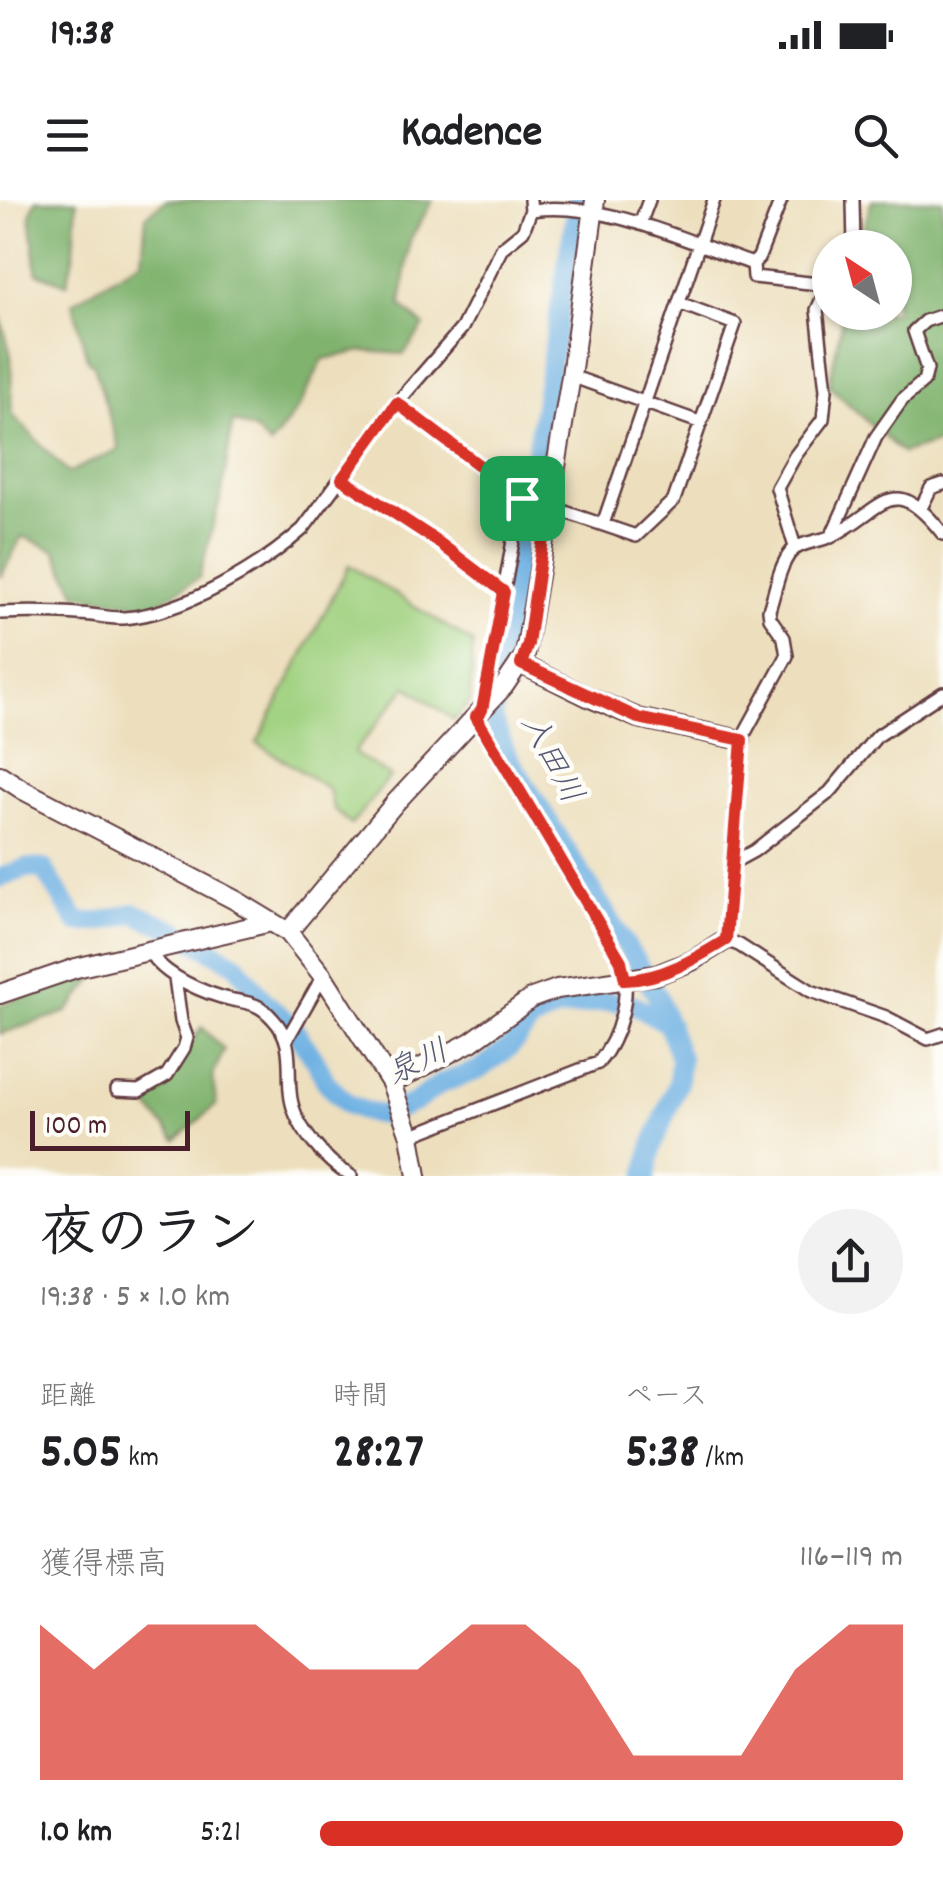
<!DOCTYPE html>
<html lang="ja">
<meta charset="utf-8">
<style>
body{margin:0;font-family:Dekko,"Klee One",sans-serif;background:#f2f2f2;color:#202124;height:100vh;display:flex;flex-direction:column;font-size:38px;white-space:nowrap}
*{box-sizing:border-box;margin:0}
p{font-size:32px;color:#757577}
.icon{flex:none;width:55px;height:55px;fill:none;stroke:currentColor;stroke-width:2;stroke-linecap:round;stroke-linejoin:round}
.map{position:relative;height:976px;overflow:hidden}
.details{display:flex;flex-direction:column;background:#fff;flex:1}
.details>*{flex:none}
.needle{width:65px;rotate:324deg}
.fabs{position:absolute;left:812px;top:30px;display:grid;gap:20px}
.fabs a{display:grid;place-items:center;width:100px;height:100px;border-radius:50%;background:#fff;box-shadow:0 2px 8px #0004;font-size:50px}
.scale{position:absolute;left:30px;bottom:25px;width:160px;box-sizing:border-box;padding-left:10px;border:5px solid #4a1f2b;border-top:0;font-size:28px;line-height:35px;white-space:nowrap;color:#4a1f2b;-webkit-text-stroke:8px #fdfcf7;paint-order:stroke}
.pin{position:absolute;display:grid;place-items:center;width:85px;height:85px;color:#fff;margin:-42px;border-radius:20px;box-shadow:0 5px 15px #0006}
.round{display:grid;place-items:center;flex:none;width:105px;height:105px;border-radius:52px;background:#f2f2f2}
.overview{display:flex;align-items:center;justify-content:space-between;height:170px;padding:0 40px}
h1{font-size:55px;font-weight:700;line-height:75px}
.metrics{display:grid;grid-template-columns:repeat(3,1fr);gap:15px;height:170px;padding:10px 40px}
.metrics div{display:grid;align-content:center}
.metrics b{font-size:50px;font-weight:700}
.metrics small{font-size:28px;font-weight:400}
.metrics p{font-size:28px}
.chart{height:280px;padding:20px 40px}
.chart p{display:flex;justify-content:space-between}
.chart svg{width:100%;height:180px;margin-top:10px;fill:#d93025;opacity:.7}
ul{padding:0 40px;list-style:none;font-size:32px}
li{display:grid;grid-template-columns:160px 120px 1fr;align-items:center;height:75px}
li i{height:25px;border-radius:12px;background:#d93025}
.status{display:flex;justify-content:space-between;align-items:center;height:70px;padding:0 50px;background:#fff;direction:ltr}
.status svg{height:28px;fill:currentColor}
header{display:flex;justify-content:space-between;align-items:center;height:130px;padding:0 40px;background:#fff;font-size:45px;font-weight:700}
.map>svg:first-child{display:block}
.green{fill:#a0d180;stroke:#757856;stroke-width:2.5}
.forest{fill:#80b36e;stroke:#65694c;stroke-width:2.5}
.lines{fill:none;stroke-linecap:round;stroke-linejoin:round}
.river{stroke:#6eb1e3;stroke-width:20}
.street-casing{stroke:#623c41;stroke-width:16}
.secondary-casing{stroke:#623c41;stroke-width:22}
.street{stroke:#fff;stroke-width:11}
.secondary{stroke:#fff;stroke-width:18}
.route-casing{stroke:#fff;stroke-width:20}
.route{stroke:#d93025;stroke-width:12}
.labels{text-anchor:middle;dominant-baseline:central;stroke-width:9;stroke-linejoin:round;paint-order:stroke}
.water-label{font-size:32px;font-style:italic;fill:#585975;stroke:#fdfcf7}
</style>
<div class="status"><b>19:38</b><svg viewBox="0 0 49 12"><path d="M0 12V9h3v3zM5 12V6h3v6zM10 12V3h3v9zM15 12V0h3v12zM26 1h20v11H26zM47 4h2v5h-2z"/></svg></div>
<header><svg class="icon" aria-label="menu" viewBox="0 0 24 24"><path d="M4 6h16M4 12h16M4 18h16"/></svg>Kadence<svg class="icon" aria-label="search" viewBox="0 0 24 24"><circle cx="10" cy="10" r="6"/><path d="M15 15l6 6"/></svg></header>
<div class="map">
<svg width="943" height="976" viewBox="0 0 943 976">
<rect width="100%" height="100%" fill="#fdfcf7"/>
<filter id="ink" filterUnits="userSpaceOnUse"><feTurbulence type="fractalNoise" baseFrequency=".01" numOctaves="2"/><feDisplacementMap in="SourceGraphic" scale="20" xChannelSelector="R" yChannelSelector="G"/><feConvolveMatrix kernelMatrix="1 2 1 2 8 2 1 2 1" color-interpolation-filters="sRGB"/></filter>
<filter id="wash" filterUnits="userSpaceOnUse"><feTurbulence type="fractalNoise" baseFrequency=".0048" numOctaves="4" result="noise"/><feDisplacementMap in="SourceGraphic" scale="40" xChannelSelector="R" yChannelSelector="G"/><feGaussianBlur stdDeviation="2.25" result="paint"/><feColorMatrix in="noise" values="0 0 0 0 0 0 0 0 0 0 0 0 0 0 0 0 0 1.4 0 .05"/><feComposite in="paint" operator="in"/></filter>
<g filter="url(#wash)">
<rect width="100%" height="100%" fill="#eddfbd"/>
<!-- green -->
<path class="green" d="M349,365L473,443L470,502L454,520L407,486L354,553L390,576L351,625L333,608L329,589L257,543Z"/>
<!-- forest -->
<path class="forest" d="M36,0H77L74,52L67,84L37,73L30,15Z
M166,0H433L410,40L401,105L424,126L404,154L363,151L323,159L299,207L270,246L256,231L233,221L222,291L199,378L152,407L77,394L55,350L22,336L0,378V114L11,156L12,214L68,273L119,249L94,165L87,159L73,102L142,60L146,16Z
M872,0H943V241L902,253L829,186L843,113L895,112V48L858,47Z
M95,778L67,812L0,834V805L50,787Z
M202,827L224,850L213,875L216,905L176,940L140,897L164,879Z"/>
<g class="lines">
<!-- river -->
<path class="river" d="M578,0L492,518L507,555L658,797L680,858L678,883L652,947L646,976
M0,678L26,668L44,669L77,722H99L134,713L173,729L236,764L264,801L291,825L316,861L326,882L347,904L369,913L384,915L415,902L442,883L479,870L510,847L531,821L555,809L607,801L630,803L669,824"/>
</g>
</g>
<g filter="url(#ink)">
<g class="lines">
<defs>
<path id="street" d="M853,0L854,48
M531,10C604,0 684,41 753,64L759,57L781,0
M640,24L649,0
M753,64L754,77L828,85L817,110L826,190L823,219L795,256L777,288L795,347
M571,176L699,222
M397,203L521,297L636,336L674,300L735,124L679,103
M342,279L434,339L504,392
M921,308L931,288L943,284
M603,324L714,0
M943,334C892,270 885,308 834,335C821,342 801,341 791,352C779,366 775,393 769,410L770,418L784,438L787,456L741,540L726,740L739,745L811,791L886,817L928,839L943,834
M831,337L876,237L902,200L924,181L927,169L914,131L925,121L943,115
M0,413C26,412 52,412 78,414C93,414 109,419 124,418C184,413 259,368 303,329L397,203L462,128L502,48L523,31L531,10L530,0
M483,506L521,297
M732,663L754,651L830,592L876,537L943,493
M149,751C163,776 205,794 233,800C250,803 260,804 273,819C296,843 286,870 291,899C296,928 326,962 351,976
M287,839L323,776
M117,890L139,891L167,875L184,848L187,838L181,821L175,778
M410,936L598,863C620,838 632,793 621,761L476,517"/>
<path id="secondary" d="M521,464L588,497L638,518L741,540
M0,575L23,590L235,700L288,732L323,776L391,883L410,936L417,976
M288,732L395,603L504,486L525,455L571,176L595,0
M0,794L76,768L271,722
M391,883L471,842L532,798L557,789L656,775L692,761L726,740"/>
</defs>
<!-- street casing -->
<use href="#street" class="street-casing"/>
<!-- secondary casing -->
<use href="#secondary" class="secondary-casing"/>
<!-- street -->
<use href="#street" class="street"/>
<!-- secondary -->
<use href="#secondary" class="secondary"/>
</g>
</g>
<g class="lines" filter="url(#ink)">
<defs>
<path id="route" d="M397,203L522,298L548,304L528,444L521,464L638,518L742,540L726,740C695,759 662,779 625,780L621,761L476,517L482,510L504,392L434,339L342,279Z"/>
</defs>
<!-- route casing -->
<use href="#route" class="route-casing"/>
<!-- route -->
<use href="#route" class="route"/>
</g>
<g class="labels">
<!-- water labels -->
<g class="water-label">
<text transform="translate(549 560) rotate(62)">入田川</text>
<text transform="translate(419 865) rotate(-25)">泉川</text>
</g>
</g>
</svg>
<div class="fabs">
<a><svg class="needle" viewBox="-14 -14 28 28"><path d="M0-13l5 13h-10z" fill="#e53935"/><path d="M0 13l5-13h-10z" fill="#757577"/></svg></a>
</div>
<div class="scale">100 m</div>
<div class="pin" style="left:522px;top:298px;background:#1e9e55"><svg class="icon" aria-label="arrive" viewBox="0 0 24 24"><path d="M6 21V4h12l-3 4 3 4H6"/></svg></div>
</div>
<section class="details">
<div class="overview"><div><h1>夜のラン</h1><p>19:38 · 5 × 1.0 km</p></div><a class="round"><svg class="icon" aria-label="share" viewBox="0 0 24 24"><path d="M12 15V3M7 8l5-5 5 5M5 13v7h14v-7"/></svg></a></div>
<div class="metrics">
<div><p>距離</p><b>5.05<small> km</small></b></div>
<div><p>時間</p><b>28:27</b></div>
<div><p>ペース</p><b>5:38<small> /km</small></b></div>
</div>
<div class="chart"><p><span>獲得標高</span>116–119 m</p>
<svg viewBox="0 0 160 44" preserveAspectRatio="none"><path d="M0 44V6L10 17L20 6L30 6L40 6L50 17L60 17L70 17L80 6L90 6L100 17L110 38L120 38L130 38L140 17L150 6L160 6V44z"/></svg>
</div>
<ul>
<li><b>1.0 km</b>5:21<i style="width:100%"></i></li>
</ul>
</section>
